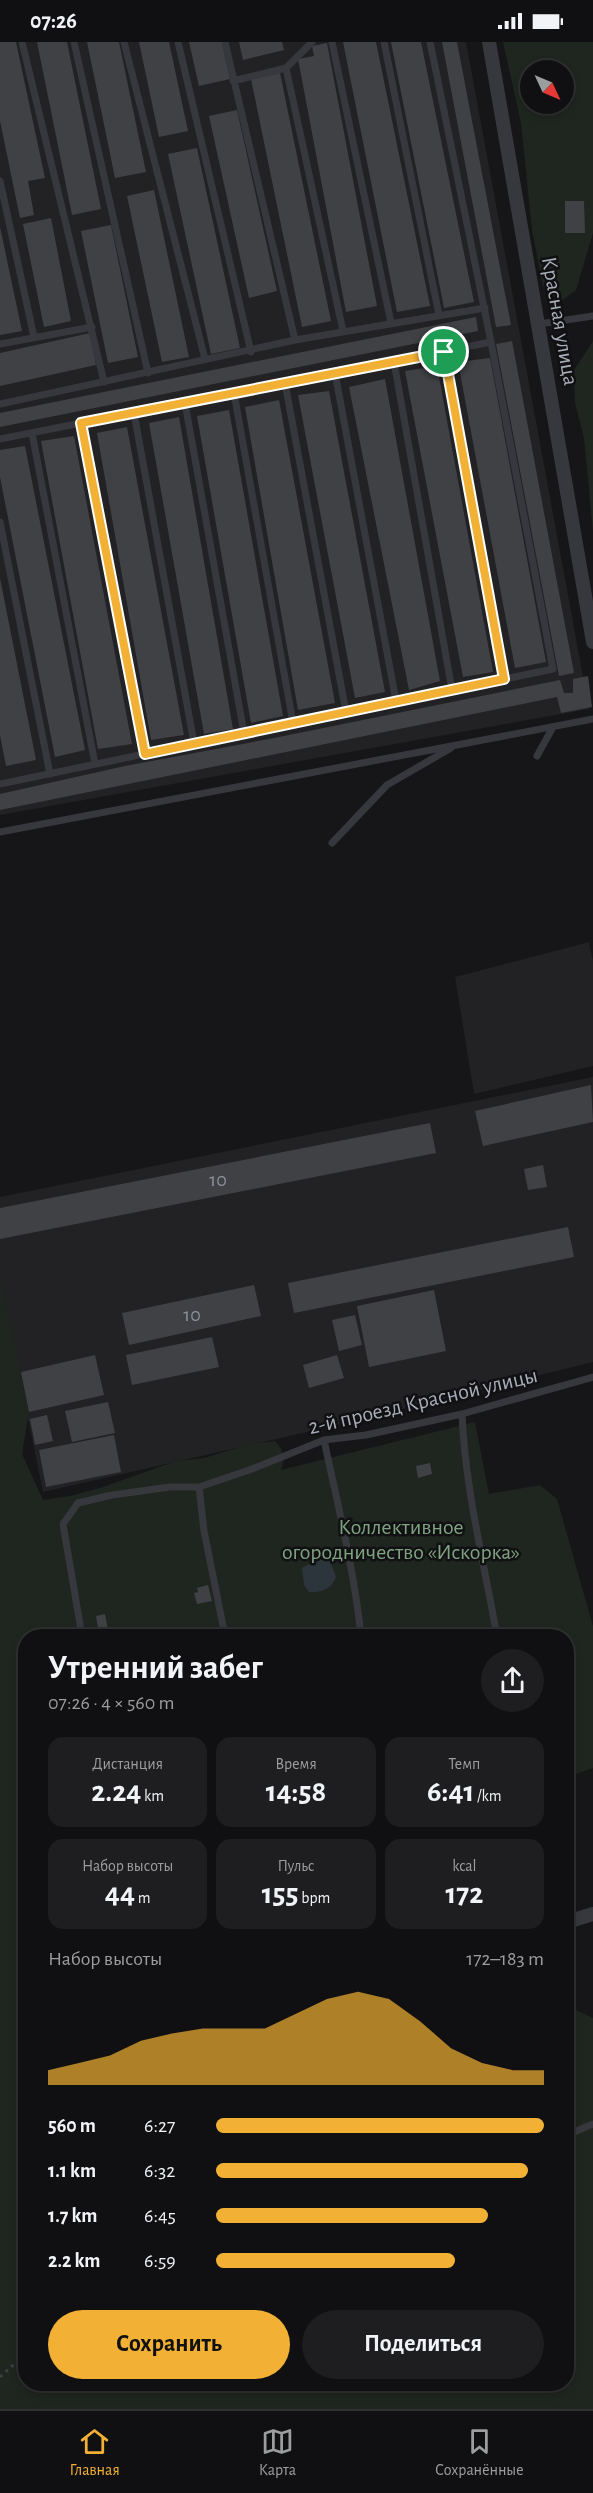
<!DOCTYPE html>
<html lang="ru">
<meta charset="utf-8">
<style>
body{margin:0;font-family:"Alegreya Sans",sans-serif;background:#1e1e20;color:#f1f3f6;height:100vh;display:flex;flex-direction:column;font-size:22px;white-space:nowrap}
*{box-sizing:border-box;margin:0}
p{font-size:20px;color:#9c9d9f}
.icon{flex:none;width:33px;height:33px;fill:none;stroke:currentColor;stroke-width:2;stroke-linecap:round;stroke-linejoin:round}
.map{position:relative;flex:1;overflow:hidden}
.side{position:absolute;left:18px;top:1587px;width:556px;height:762px;display:flex;flex-direction:column;background:#101012;border-radius:24px;box-shadow:0 3px 9px #0003,0 0 0 2px #303032}
.side>*{flex:none}
.needle{width:39px;rotate:134deg}
.controls{position:absolute;left:520px;top:18px;display:grid;gap:12px}
.controls a{display:grid;place-items:center;width:54px;height:54px;border-radius:50%;background:#101012;box-shadow:0 3px 9px #0003,0 0 0 2px #303032;font-size:30px}
.pin{position:absolute;display:grid;place-items:center;width:51px;height:51px;color:#fff;margin:-26px;border:3px solid #fff;border-radius:50%;box-shadow:0 2px 6px #0007}
.round{display:grid;place-items:center;flex:none;width:63px;height:63px;border-radius:32px;background:#1e1e20}
.overview{display:flex;align-items:center;justify-content:space-between;height:102px;padding:0 30px}
h1{font-size:33px;font-weight:700;line-height:45px}
.stats{display:grid;grid-template-columns:repeat(3,1fr);gap:9px;height:102px;padding:6px 30px}
.stats div{display:grid;align-content:center;border-radius:15px;background:#1e1e20;text-align:center}
.stats b{font-size:30px;font-weight:700}
.stats small{font-size:16px;font-weight:400}
.stats p{font-size:16px}
.chart{height:168px;padding:12px 30px}
.chart p{display:flex;justify-content:space-between}
.chart svg{width:100%;height:108px;margin-top:6px;fill:#f2b134;opacity:.7}
.primary-button{display:flex;gap:12px;margin-top:auto;padding:12px 30px}
.primary-button a{flex:1;height:69px;border-radius:36px;background:#f2b134;color:#111;font-size:24px;font-weight:700;line-height:69px;text-align:center}
.primary-button a+a{background:#1e1e20;color:#f1f3f6}
ul{padding:0 30px;list-style:none;font-size:20px}
li{display:grid;grid-template-columns:96px 72px 1fr;align-items:center;height:45px}
li i{height:15px;border-radius:8px;background:#f2b134}
.status{display:flex;justify-content:space-between;align-items:center;height:42px;padding:0 30px;background:#101012;direction:ltr}
.status svg{height:16px;fill:currentColor}
.tab-bar{display:flex;justify-content:space-around;align-items:center;height:84px;border-top:2px solid #303032;background:#101012;font-size:16px;color:#9c9d9f}
.tab-bar a{display:grid;justify-items:center;gap:3px}
.tab-bar .current{color:#f2b134}
.map>svg:first-child{display:block}
.built{fill:#222225}
.green{fill:#1e261f;fill-rule:evenodd}
.water{fill:#2c353c}
.building{fill:#404145}
.lines{fill:none;stroke-linecap:round;stroke-linejoin:round}
.path{stroke:#3d3f44;stroke-width:3;stroke-dasharray:3 4.5;stroke-linecap:butt}
.lane{stroke:#37383d;stroke-width:7}
.street{stroke:#37383d;stroke-width:14}
.route-casing{stroke:#fff;stroke-width:12}
.route{stroke:#f2b134;stroke-width:8}
.labels{text-anchor:middle;dominant-baseline:central;stroke-width:5;stroke-linejoin:round;paint-order:stroke}
.number-label{font-size:20px;fill:#8e929b}
.street-label{font-size:22px;fill:#a8adb8;stroke:#111113}
.park-label{font-size:22px;fill:#7fa381;stroke:#111113}
</style>
<div class="status"><b>07:26</b><svg viewBox="0 0 49 12"><path d="M0 12V9h3v3zM5 12V6h3v6zM10 12V3h3v9zM15 12V0h3v12zM26 1h20v11H26zM47 4h2v5h-2z"/></svg></div>
<div class="map">
<svg width="593" height="2367" viewBox="0 0 593 2367">
<rect width="100%" height="100%" fill="#161618"/>
<!-- built -->
<path class="built" d="M0,0H466L589,667L0,773Z
M589,900L593,919V1024L474,1052L455,935Z
M593,1035V1320L329,1385L43,1450L0,1239V1155Z"/>
<!-- green -->
<path class="green" d="M503,0H593V191L576,248L560,260L543,244L532,188L521,81ZM531,28H564V62H531Z
M593,299V490L584,396L575,361L574,328Z
M0,1233L29,1370L22,1412L43,1458L70,1454L100,1446L176,1419L204,1416L250,1402L275,1399C285,1409 285,1417 281,1428L475,1380L489,1452L540,1443L557,1457L593,1584V1726L567,1735V1594H26V2342H567V1964L593,1976V2367H0Z"/>
<!-- water -->
<path class="water" d="M318,1517L330,1519L336,1535C332,1547 320,1551 309,1550L304,1543L302,1526Z"/>
<!-- building -->
<path class="building" d="M0,0H16L45,136L28,139L34,173L20,176L0,79Z
M37,0H67L101,167L72,173Z
M87,0H119L146,130L115,136Z
M139,0H169L188,89L159,95Z
M189,0H222L230,37L199,44Z
M239,0H282L284,8L243,18Z
M343,0H376L430,264L397,270Z
M391,0H421L474,260L444,266Z
M442,0H457L511,283L496,285Z
M327,1L377,264L346,270L298,17L314,14L312,4Z
M280,31L331,279L302,285L251,37Z
M237,68L277,249L249,256L209,74Z
M197,106L240,306L211,312L168,112Z
M154,148L189,315L162,320L127,154Z
M565,159H584L585,191H565Z
M51,176L71,279L44,285L23,182Z
M111,183L138,315L108,321L81,189Z
M0,185L22,289L0,293Z
M476,275L478,289L0,385V371Z
M90,291L96,323L0,344V311Z
M512,299L574,631L559,634L496,302Z
M490,316L546,620L515,626L458,320Z
M437,324L493,630L463,635L405,329Z
M385,337L440,639L409,648L349,345Z
M329,349L385,650L355,656L298,353Z
M279,358L335,661L298,668L245,365Z
M229,368L283,674L251,681L197,374Z
M179,375L233,687L204,692L149,381Z
M127,385L184,693L151,698L97,391Z
M74,394L132,702L98,707L41,399Z
M25,404L85,708L55,715L0,435V408Z
M0,536L36,718L6,724L0,693Z
M588,634L592,665L561,671L557,655L0,768V752L125,724L274,696L560,638L564,651H573V637Z
M591,1043L593,1080L483,1104L475,1069Z
M430,1081L436,1111L0,1197V1166Z
M543,1123L547,1145L528,1148L524,1127Z
M568,1185L574,1215L294,1271L288,1241Z
M254,1243L261,1274L129,1303L122,1271Z
M434,1248L446,1309L369,1325L357,1264Z
M355,1273L362,1303L339,1309L332,1278Z
M212,1295L219,1325L132,1343L126,1313Z
M95,1313L104,1353L29,1370L21,1330Z
M337,1313L344,1336L309,1346L303,1323Z
M108,1360L115,1391L72,1400L65,1369Z
M47,1373L53,1399L35,1403L30,1377Z
M114,1393L121,1430L46,1445L39,1408Z
M430,1421L432,1432L418,1436L416,1424Z
M208,1543L212,1559L197,1562L194,1551L198,1550L197,1546Z
M105,1572L108,1588L99,1591L96,1574Z
M567,1820L575,1843L567,1845Z"/>
<g class="lines">
<!-- path -->
<path class="path" d="M0,2335L20,2317L26,2315"/>
<!-- lane -->
<path class="lane" d="M22,0L104,340
M74,0L148,331
M124,0L205,317
M178,0L251,310
M225,0L295,298
M332,0L391,281
M384,0L439,273
M286,26L343,289
M233,39L286,26L312,0
M0,139L34,295
M539,282L593,274
M0,302L92,285
M444,310L504,637
M394,320L452,648
M335,331L396,659
M285,341L346,670
M234,351L293,681
M185,361L244,691
M0,362L295,298L485,266
M134,371L194,701
M81,381L145,712
M32,391L95,722
M0,397L491,300
M0,480L50,732
M537,714L553,685
M0,742L553,627L491,300L430,0
M0,790L593,677
M332,801L387,743L451,706
M462,1372C465,1446 484,1521 497,1594
M324,1398C338,1464 354,1527 361,1594
M199,1445L204,1489L225,1594
M82,1594L63,1482L78,1461L112,1453L170,1445H199L252,1427L324,1398L366,1393L462,1372L593,1335
M567,2093L593,2082"/>
<!-- street -->
<path class="street" d="M489,0L593,600
M567,1880L593,1872"/>
</g>
<g class="lines">
<defs>
<path id="route" d="M444,310L504,637L145,712L81,381Z"/>
</defs>
<!-- route casing -->
<use href="#route" class="route-casing"/>
<!-- route -->
<use href="#route" class="route"/>
</g>
<g class="labels">
<!-- number labels -->
<g class="number-label">
<text x="218" y="1138">10</text>
<text x="192" y="1273">10</text>
</g>
<!-- street labels -->
<g class="street-label">
<text transform="translate(560 279) rotate(80)">Красная улица</text>
<text transform="translate(423 1359) rotate(-13)">2-й проезд Красной улицы</text>
</g>
<!-- park labels -->
<g class="park-label">
<text x="401" y="1485">Коллективное<tspan x="401" dy="25">огородничество «Искорка»</tspan></text>
</g>
</g>
</svg>
<div class="controls">
<a><svg class="needle" viewBox="-14 -14 28 28"><path d="M0-13l5 13h-10z" fill="#e53935"/><path d="M0 13l5-13h-10z" fill="#9c9d9f"/></svg></a>
</div>
<div class="pin" style="left:444px;top:310px;background:#1e9e55"><svg class="icon" aria-label="arrive" viewBox="0 0 24 24"><path d="M6 21V4h12l-3 4 3 4H6"/></svg></div>
<section class="side">
<div class="overview"><div><h1>Утренний забег</h1><p>07:26 · 4 × 560 m</p></div><a class="round"><svg class="icon" aria-label="share" viewBox="0 0 24 24"><path d="M12 15V3M7 8l5-5 5 5M5 13v7h14v-7"/></svg></a></div>
<div class="stats">
<div><p>Дистанция</p><b>2.24<small> km</small></b></div>
<div><p>Время</p><b>14:58</b></div>
<div><p>Темп</p><b>6:41<small> /km</small></b></div>
</div>
<div class="stats">
<div><p>Набор высоты</p><b>44<small> m</small></b></div>
<div><p>Пульс</p><b>155<small> bpm</small></b></div>
<div><p>kcal</p><b>172</b></div>
</div>
<div class="chart"><p><span>Набор высоты</span>172–183 m</p>
<svg viewBox="0 0 160 44" preserveAspectRatio="none"><path d="M0 44V38L10 35L20 32L30 26L40 23L50 21L60 21L70 21L80 15L90 9L100 6L110 9L120 18L130 29L140 35L150 38L160 38V44z"/></svg>
</div>
<ul>
<li><b>560 m</b>6:27<i style="width:100%"></i></li>
<li><b>1.1 km</b>6:32<i style="width:95%"></i></li>
<li><b>1.7 km</b>6:45<i style="width:83%"></i></li>
<li><b>2.2 km</b>6:59<i style="width:73%"></i></li>
</ul>
<div class="primary-button"><a>Сохранить</a><a>Поделиться</a></div>
</section>
</div>
<nav class="tab-bar">
<a class="current"><svg class="icon" aria-label="home" viewBox="0 0 24 24"><path d="M3 11l9-7 9 7M6 9v11h12V9"/></svg>Главная</a>
<a><svg class="icon" aria-label="map" viewBox="0 0 24 24"><path d="M3 6l6-2 6 2 6-2v14l-6 2-6-2-6 2zM9 4v14M15 6v14"/></svg>Карта</a>
<a><svg class="icon" aria-label="saved" viewBox="0 0 24 24"><path d="M7 4h10v16l-5-4-5 4z"/></svg>Сохранённые</a>
</nav>
